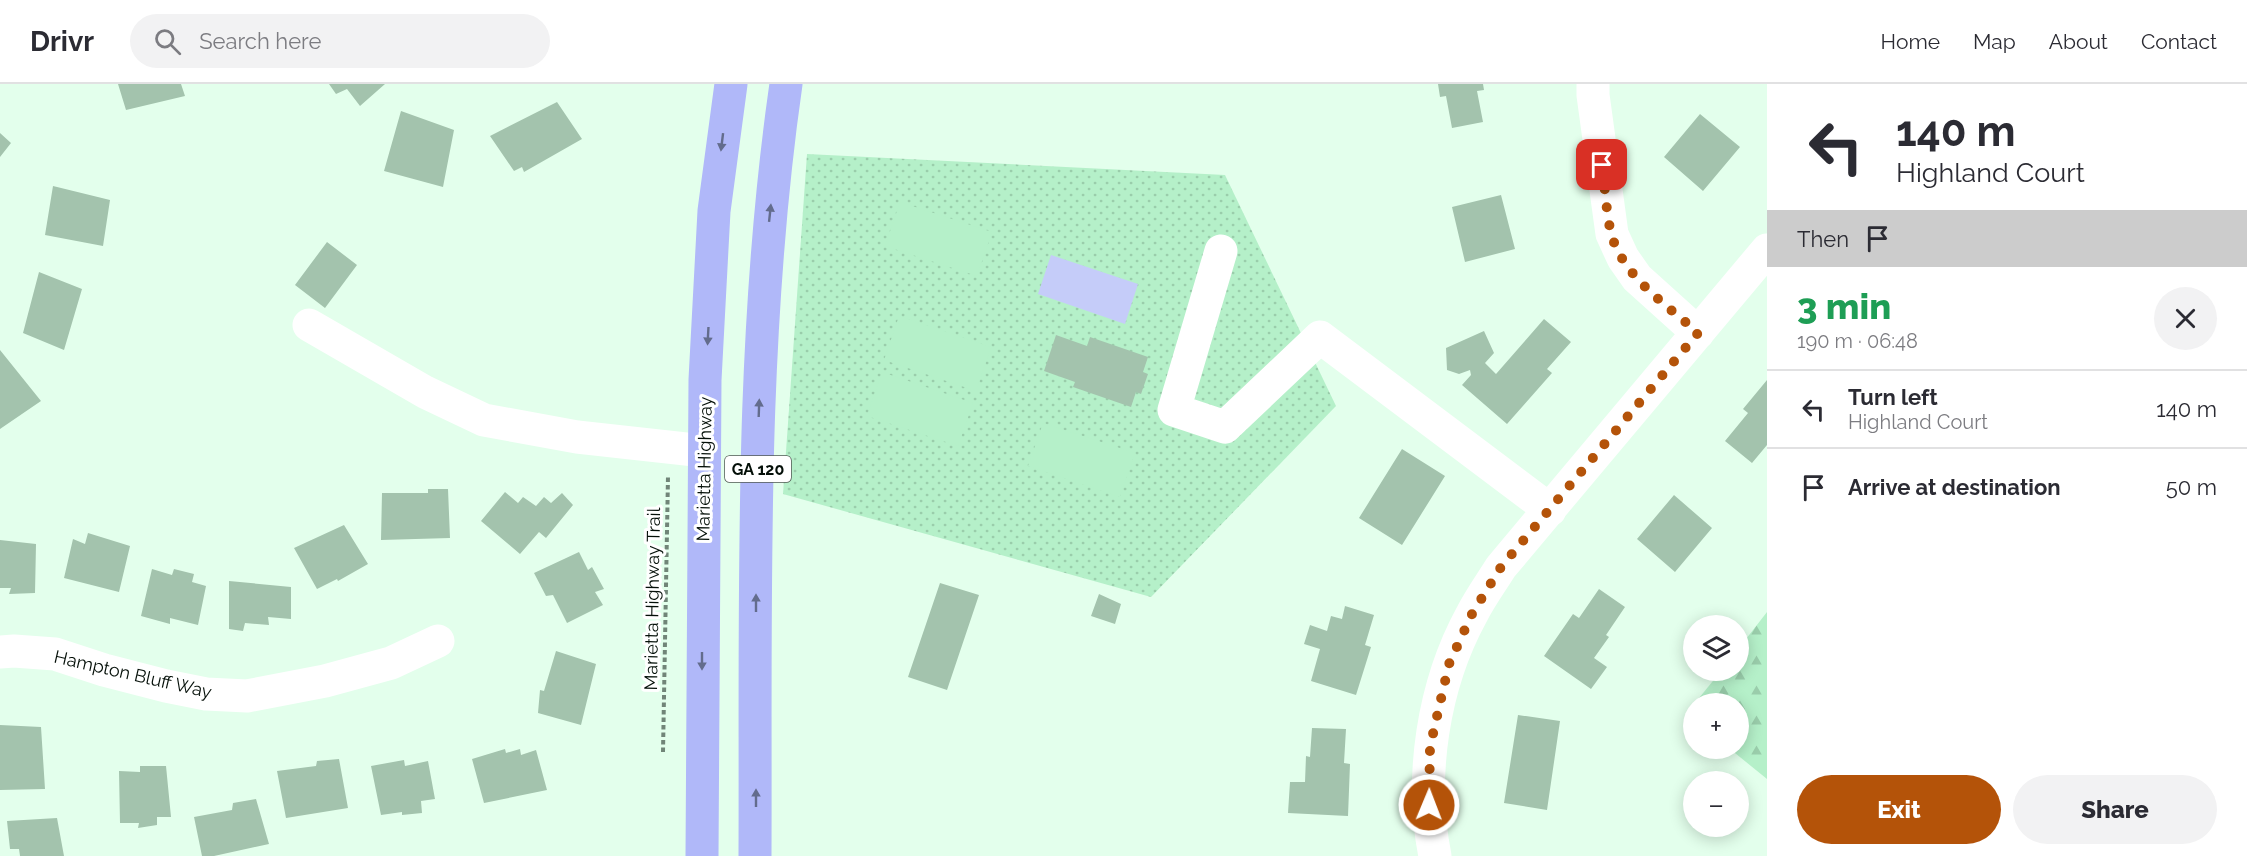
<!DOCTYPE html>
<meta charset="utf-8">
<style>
:root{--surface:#fff;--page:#f2f2f3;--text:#2b2b33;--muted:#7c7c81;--line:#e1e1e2;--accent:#b45309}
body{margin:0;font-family:Raleway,sans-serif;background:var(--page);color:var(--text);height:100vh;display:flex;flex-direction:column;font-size:22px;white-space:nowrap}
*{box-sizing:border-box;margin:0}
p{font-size:20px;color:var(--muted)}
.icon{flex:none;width:33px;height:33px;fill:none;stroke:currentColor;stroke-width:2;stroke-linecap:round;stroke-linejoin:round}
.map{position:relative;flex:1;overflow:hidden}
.details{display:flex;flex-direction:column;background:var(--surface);width:480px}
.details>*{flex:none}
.hud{background:#fff;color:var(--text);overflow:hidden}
.controls{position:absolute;left:1683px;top:531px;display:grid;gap:12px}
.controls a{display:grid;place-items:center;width:66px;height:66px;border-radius:50%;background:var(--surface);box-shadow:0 3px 15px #0003;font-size:30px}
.pin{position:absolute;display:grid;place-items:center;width:51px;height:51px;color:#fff;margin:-26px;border-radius:12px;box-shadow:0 3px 9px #0006}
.me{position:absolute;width:66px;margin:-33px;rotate:1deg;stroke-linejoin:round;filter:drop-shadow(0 0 4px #0008)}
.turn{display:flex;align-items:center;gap:21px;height:126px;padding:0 30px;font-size:27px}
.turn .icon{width:78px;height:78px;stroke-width:2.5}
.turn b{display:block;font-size:42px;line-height:51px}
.then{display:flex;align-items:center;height:57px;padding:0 30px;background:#0003;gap:12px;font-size:22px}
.round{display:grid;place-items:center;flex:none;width:63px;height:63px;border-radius:32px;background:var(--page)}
.overview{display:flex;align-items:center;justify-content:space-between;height:102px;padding:0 30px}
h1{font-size:36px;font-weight:800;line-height:45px;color:#1e9e55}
.primary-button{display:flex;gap:12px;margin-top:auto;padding:12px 30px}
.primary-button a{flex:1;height:69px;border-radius:36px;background:var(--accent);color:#fff;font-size:24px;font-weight:800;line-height:69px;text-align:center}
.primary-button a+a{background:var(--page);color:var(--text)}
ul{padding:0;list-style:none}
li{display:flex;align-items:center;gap:18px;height:78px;padding:0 30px;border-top:2px solid var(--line)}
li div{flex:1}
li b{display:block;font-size:22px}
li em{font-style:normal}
header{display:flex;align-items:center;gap:36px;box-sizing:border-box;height:84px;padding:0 30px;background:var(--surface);border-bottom:2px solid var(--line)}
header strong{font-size:28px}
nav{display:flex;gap:33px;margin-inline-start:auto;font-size:21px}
.search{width:420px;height:54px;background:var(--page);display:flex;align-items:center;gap:15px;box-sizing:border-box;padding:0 21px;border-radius:33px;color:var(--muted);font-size:22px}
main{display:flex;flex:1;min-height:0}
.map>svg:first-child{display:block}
.grass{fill:url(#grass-dots)}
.forest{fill:url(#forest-firs)}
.pitch{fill:#b5f0c9}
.water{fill:#c5ccf9}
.building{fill:#a3c3ad}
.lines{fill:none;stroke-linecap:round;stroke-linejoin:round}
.path{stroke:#718578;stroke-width:4;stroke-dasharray:4.5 3;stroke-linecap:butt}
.minor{stroke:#fff;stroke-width:33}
.highway{stroke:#b0b8f9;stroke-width:33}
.oneway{fill:#636c8d}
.route{stroke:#b45309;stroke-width:10;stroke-dasharray:0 18}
.labels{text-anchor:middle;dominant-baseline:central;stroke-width:6;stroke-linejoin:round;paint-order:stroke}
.shield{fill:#fff;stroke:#4f5752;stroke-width:1.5}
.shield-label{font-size:16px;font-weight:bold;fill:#040f08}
.street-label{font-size:18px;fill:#040f08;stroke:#fff}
</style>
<header>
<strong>Drivr</strong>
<div class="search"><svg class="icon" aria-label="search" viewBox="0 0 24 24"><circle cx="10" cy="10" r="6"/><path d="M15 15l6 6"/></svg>Search here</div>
<nav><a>Home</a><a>Map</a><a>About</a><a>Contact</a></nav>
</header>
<main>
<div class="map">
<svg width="1767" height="772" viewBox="0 0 1767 772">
<defs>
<pattern id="grass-dots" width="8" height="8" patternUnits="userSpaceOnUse" patternTransform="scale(1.5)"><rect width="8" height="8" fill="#b5f0c9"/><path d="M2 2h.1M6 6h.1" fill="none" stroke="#9acdab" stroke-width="1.8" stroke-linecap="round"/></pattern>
<pattern id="forest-firs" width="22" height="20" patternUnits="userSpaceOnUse" patternTransform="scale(1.5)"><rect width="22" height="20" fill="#b5f0c9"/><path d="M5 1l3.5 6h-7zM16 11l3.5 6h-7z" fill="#9acdab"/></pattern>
</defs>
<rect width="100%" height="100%" fill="#e3ffec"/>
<!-- grass -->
<path class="grass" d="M807,70L1225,91L1336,322L1151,513L783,410Z"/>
<!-- forest -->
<path class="forest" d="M1767,528V695L1730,665L1738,664V620L1695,619L1721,587L1738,586L1739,564Z"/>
<!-- pitch -->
<path class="pitch" d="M900,118L992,148L977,192L885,162Z
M899,232L991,263L976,307L884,276Z
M882,288L973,319L958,362L867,332Z
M1043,339L1135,369L1120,413L1028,382Z"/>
<!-- water -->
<path class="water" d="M1051,171L1138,200L1125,240L1038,210Z"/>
<!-- building -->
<path class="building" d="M118,0H181L185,12L126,26Z
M329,0H385L360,22L347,5L336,10Z
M1438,0H1483L1484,6L1477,7L1483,38L1452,44L1446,12L1440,13Z
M557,18L582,55L524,88L522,83L514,87L490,52Z
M401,27L454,46L443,103L384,87Z
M1700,30L1740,63L1703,107L1664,73Z
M0,49L11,59L0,73Z
M53,102L110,116L103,162L45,151Z
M1501,111L1515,165L1465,178L1452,123Z
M327,158L357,181L325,224L295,201Z
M39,188L82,205L64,266L23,249Z
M1544,235L1571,258L1547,285L1552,289L1507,340L1462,301L1471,291L1470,286L1459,290L1447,286L1446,264L1484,247L1494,269L1485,279L1496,290Z
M1056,251L1087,262L1090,253L1148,273L1143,288L1148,290L1141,310L1136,308L1131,323L1073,303L1075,298L1044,287Z
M0,266L41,317L0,345Z
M1767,296V361L1752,379L1725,357L1748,329L1743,325Z
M1402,365L1445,392L1402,461L1359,434Z
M428,405H448L450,454L381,456L382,409H428Z
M505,408L518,419L523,413L536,422L544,413L551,419L562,409L573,421L546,454L539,448L520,470L481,437Z
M1674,411L1712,444L1675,488L1637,455Z
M344,441L368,480L338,497L337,495L317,505L294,464Z
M88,449L130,462L119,508L64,494L73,455L85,460Z
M0,456L36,460L35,509L9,510L11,504H0Z
M579,468L588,486L592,483L604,505L595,508L603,521L567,539L553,511L546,512L534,489Z
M152,485L172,491L174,485L194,490L192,498L206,502L198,541L170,534V540L141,532Z
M229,497L291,503V535L268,533L269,541L245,539L243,547L229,545Z
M940,499L979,511L947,606L908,593Z
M1599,505L1625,523L1606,551L1609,553L1594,574L1607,583L1591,605L1544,572L1573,530L1579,534Z
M1099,510L1121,520L1115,540L1091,532Z
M1345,522L1374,531L1365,561L1371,563L1356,611L1311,597L1320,565L1304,560L1310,541L1327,547L1331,532L1342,535Z
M556,567L596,580L581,641L538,629L540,606L544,607Z
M1518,631L1560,637L1547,726L1504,719Z
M0,641L41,643L45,705L0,706Z
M1312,644L1346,645L1344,679L1350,680L1348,732L1288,729L1290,698H1305L1306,672L1310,673Z
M505,665L506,669L520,665L521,671L536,666L547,706L484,719L472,675Z
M339,675L348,724L286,734L277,687L316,682L317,677Z
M404,676L405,682L428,677L435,715L421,717L422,729L402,731V728L381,731L371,682Z
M140,682H166L171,733H157V741L138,744L139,739H120L119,687L140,688Z
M256,715L269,760L214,772H202L194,733L232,726L233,719Z
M57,734L64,772H20L19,765H10L7,737Z"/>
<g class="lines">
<!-- path -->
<path class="path" d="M663,668L668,392"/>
<!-- minor -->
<path class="minor" d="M1593,0V11L1612,150L1623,174L1637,194L1698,249
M1221,167L1174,326L1225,343L1320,253L1550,426
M309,241L425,308L484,336L577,353L704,367
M0,568L14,567L55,570L104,586L166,602L206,610L247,612L325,597L391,579L438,557
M1435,772C1419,693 1433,601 1472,530C1480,514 1491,499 1501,483L1767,166"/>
<!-- highway -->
<path class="highway" d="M702,772L705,296L714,127L731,0
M755,772C756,515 749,256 786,0"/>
</g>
<!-- one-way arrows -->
<defs><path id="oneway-solid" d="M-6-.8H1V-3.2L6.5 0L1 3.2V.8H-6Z" transform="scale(1.5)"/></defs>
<g class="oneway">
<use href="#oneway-solid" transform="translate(722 58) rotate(97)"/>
<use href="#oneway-solid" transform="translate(770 129) rotate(-84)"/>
<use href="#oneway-solid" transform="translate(708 252) rotate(93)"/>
<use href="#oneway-solid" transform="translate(759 324) rotate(-88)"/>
<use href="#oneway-solid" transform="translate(756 519) rotate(-90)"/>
<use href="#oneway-solid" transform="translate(702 577) rotate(90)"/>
<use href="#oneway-solid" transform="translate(756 714) rotate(-90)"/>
</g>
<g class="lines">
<!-- route -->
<path class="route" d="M1429,721L1430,663L1449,580L1472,530L1501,483L1698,249C1667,221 1622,192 1611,149C1606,127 1605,103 1602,81"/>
</g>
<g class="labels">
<!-- shield labels -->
<rect class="shield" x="725" y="372" width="66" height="26" rx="4.5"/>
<g class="shield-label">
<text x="758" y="385">GA 120</text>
</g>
<!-- street labels -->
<g class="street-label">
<text transform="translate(704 385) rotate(-89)">Marietta Highway</text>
<text transform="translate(652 515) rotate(-89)">Marietta Highway Trail</text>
<text transform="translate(133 590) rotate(13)">Hampton Bluff Way</text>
</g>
</g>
</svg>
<div class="controls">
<a><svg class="icon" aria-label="layers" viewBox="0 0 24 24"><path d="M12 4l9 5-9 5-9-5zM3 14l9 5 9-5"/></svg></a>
<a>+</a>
<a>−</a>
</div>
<div class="pin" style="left:1602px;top:81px;background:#d93025"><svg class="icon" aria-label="arrive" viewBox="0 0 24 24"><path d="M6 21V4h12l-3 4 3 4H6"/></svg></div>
<svg class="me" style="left:1429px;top:721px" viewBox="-20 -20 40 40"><circle r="17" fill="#b45309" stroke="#fff" stroke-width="3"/><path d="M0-11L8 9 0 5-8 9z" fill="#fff"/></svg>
</div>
<section class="details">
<div class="hud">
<div class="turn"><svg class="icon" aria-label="left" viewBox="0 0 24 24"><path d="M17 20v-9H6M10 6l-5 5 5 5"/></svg><div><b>140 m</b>Highland Court</div></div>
<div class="then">Then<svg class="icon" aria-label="arrive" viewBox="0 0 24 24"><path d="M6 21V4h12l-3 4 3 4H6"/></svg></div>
</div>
<div class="overview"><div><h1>3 min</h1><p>190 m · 06:48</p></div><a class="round"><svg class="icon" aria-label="close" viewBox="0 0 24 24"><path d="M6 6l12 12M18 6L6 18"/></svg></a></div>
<ul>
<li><svg class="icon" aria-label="left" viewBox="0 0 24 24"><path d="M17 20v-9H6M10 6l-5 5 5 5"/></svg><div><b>Turn left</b><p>Highland Court</p></div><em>140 m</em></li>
<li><svg class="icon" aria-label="arrive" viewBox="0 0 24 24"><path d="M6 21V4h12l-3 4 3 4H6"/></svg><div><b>Arrive at destination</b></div><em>50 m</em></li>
</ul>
<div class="primary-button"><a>Exit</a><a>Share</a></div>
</section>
</main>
